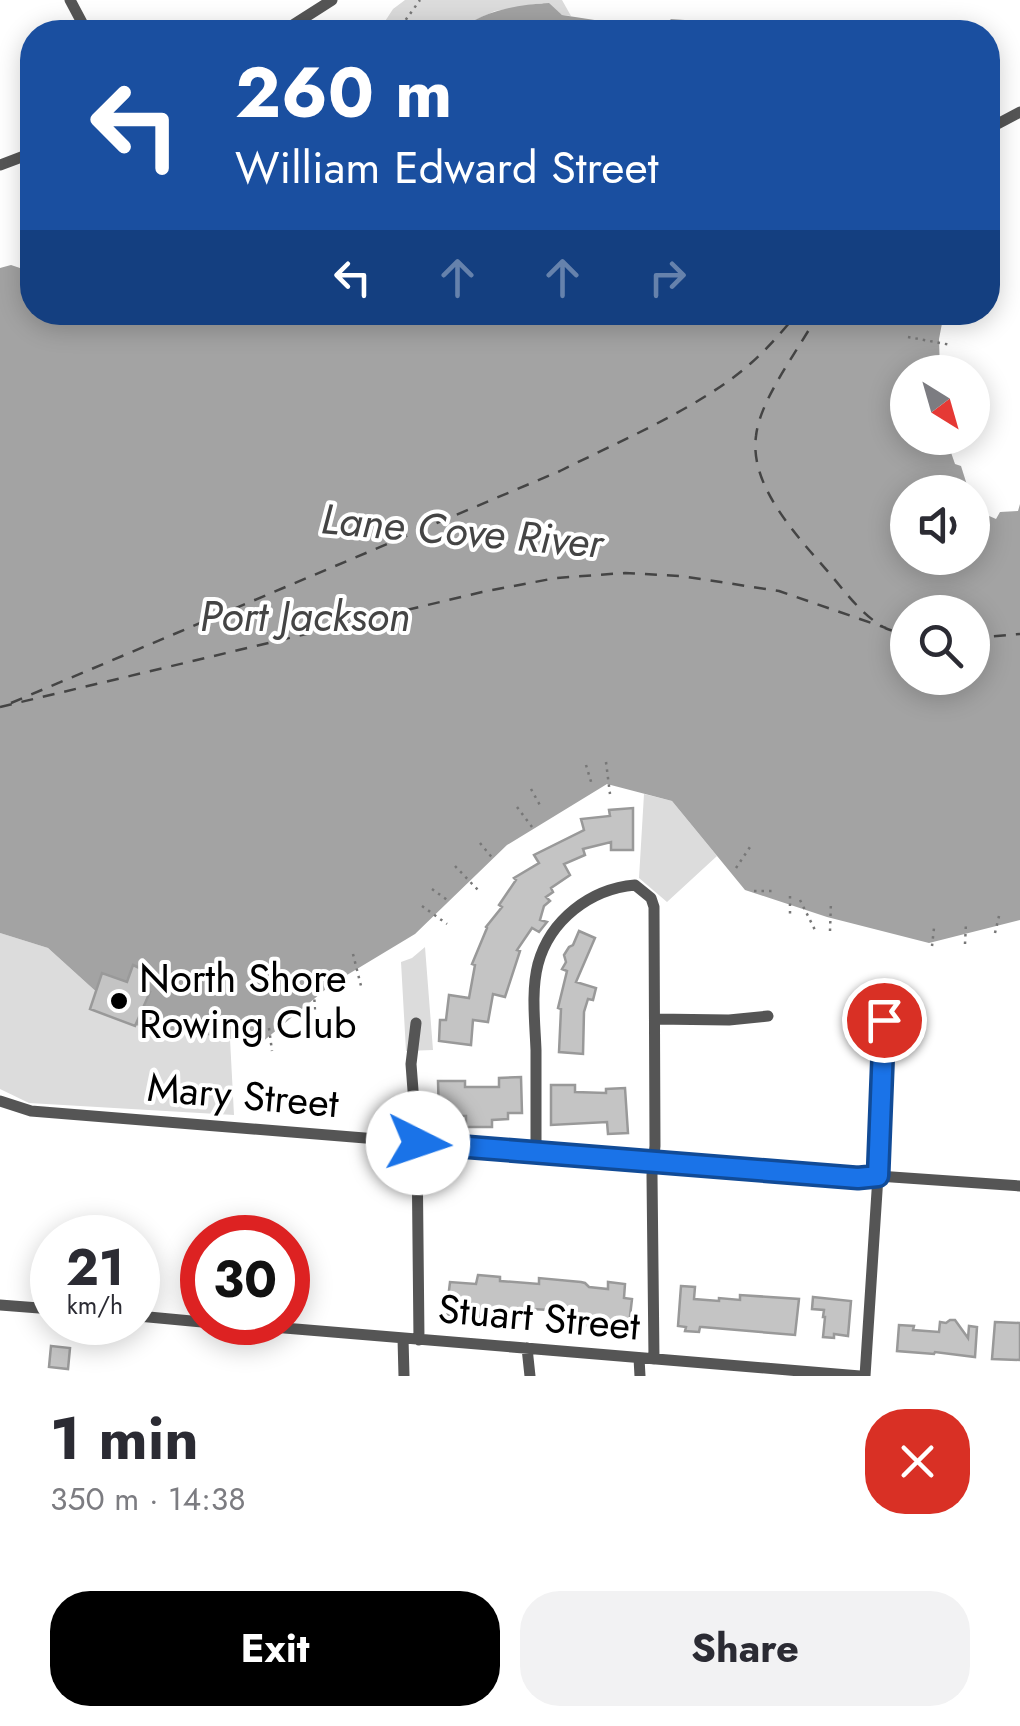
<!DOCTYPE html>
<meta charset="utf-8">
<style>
:root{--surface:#fff;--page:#f2f2f3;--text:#2b2b33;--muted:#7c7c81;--accent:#000}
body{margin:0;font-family:Jost,sans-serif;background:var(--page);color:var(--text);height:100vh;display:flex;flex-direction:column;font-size:38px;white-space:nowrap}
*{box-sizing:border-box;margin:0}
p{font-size:32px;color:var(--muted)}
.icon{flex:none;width:55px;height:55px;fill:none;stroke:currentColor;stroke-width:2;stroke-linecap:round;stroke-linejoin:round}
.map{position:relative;height:1376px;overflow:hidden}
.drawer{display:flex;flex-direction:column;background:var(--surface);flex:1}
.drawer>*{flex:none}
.hud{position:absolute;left:20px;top:20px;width:980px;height:305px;border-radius:40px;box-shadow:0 5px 25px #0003;background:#1a4fa0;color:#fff;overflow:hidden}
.needle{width:65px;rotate:143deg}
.controls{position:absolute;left:890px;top:355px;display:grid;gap:20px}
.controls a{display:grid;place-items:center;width:100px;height:100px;border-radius:50%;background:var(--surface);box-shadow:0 5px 25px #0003;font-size:50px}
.speed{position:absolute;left:30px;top:1215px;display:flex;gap:20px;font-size:50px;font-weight:700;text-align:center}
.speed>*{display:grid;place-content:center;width:130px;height:130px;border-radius:50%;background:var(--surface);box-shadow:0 5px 25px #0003;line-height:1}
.speed small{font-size:25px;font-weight:400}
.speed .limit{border:15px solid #d22;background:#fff;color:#111}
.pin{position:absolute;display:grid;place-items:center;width:85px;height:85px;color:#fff;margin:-42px;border:5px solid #fff;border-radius:50%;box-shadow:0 2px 10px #0007}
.me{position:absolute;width:110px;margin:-55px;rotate:94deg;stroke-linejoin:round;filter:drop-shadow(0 0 8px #0008)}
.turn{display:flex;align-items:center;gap:35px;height:210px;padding:0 50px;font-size:45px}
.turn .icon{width:130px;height:130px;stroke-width:2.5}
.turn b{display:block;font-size:70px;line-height:85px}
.lanes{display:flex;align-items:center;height:95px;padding:0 50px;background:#0003;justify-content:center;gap:50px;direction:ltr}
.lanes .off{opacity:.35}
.round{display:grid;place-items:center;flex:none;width:105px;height:105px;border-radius:40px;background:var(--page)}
.overview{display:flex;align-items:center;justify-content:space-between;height:170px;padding:0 50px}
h1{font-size:60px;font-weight:700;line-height:75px}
.cta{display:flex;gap:20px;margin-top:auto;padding:20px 50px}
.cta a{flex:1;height:115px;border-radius:40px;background:var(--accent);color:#fff;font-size:40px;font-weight:700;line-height:115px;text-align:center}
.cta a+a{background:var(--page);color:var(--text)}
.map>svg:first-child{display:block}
.green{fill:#dcdcdc}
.water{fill:#a3a3a3;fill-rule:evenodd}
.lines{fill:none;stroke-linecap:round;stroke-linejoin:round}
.ferry{stroke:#444;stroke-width:2.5;stroke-dasharray:12 10;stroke-linecap:butt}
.building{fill:#c4c4c4;stroke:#999;stroke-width:2.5}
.path{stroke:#777;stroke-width:2.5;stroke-dasharray:2.5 5;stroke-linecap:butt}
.minor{stroke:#555;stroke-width:11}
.route-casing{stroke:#114b97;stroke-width:25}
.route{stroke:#1a73e8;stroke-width:18}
.poi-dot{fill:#000;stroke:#fff;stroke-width:4}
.labels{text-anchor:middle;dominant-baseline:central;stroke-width:8;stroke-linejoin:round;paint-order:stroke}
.poi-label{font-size:40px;fill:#000;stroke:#fff;text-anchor:start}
.street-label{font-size:40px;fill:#000;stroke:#fff}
.water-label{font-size:42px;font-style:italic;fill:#444;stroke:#fff}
</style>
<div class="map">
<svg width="1020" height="1376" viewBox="0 0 1020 1376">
<rect width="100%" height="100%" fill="#fff"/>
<!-- green -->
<path class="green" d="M405,0H562L571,16L562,15L542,3L495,11L473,21L456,32H378L393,9Z
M644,794L672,801L717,856L667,902L639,878Z
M0,933L48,948L133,1025L230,1039L234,1115L29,1103L0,1089Z
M425,947L433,1050L406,1051L401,962L412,958Z"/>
<!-- water -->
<path class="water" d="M549,3L562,15L660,30L671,19L713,22L731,28L757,32H456C484,11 514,5 549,3Z
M11,265L32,272V312L944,313L939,339L940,372H908V438H946L955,464L961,466L967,485L964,488L966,492H908V558H972L973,501L987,515L996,519L1000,512L1018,511L1020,504V920L929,943L827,917L745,890L672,801L607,784L507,845L415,934L332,984L261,1043L133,1025L48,948L0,933V268ZM908,612H972V678H908Z"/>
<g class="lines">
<!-- ferry -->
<path class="ferry" d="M819,312C801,347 760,398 756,436C749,487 799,538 830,574C846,593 863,616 885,628C892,631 901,633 908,635
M972,638L1020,634
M11,703L560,471C620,441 701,407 750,364C768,348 783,331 798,312
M0,707L482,592L556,578L625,573L681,576L779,591L886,628"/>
</g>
<!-- building -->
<path class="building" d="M633,808V850H611V842L583,849L585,855L564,864L570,875L551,888L553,892L546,897L550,901L544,906L540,920L547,922L539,932L532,928L517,950L520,951L505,997L493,994L488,1022L473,1020L471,1045L439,1041L440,1020H446L449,995L469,998L475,965L472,964L487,928L486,927L502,907L499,905L516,880L514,878L539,863L534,855L584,830L581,819L610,816L609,810Z
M579,931L595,938L576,982L596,988L593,1000L588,999L584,1012L583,1054L559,1052L561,1009L558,1008L567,971L562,969L566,962L564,955L569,947L573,945Z
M133,965L148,972L143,989L150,992L135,1026L90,1009L102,973L127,982Z
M521,1077L522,1113H508V1119L492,1120V1127H466V1116H439L438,1081H465V1087H499V1078Z
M551,1085H575V1092L606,1093V1089L625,1088L628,1133L608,1134L607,1122L551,1125Z
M478,1275L500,1277V1281L539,1284V1278L581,1282L585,1283L589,1287L608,1289V1282L625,1284L624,1298L632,1299L629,1325L625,1324L624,1328L581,1325V1321L550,1318V1310L532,1309L531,1318L518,1317V1320L443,1314L445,1299H448L450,1282L476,1284Z
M681,1286L695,1287L694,1299L719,1301V1298L740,1300V1295L799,1299L795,1335L702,1327H700L699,1332L685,1331L686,1327L678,1326Z
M813,1297L851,1301L848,1336L834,1334V1338L823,1337L825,1317H823L824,1310L812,1309Z
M950,1320H955L968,1338L969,1326L977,1327L975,1357L935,1352L934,1354L897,1351L899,1325L914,1326L913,1330L939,1332L940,1322L946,1323Z
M995,1322L1020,1323V1360L992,1359Z
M51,1346L70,1348L68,1369L49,1367Z"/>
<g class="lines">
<!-- path -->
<path class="path" d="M773,28L775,32
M397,32L420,0
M621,32L623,23
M652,32L653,28
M718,32L724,21
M908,337L951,345
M606,762L610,794
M586,765L592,785
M531,789L541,807
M517,807L535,831
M480,843L494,860
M455,866L478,890
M736,868L750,847
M432,889L450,902
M754,891H772
M790,896V917
M800,900L815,930
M422,906L447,924
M830,931L831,901
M995,933L999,916
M965,944L966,923
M932,946L934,928
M353,954L361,986
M314,992L315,1011
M269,1028L272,1051"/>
<!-- minor -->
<path class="minor" d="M70,0L87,32
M282,32L332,0
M988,129L1020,112
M0,165L32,153
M655,1019L729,1020L768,1016
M416,1023L411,1064L417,1143L419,1340
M0,1101L31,1111L857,1178L878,1176L1020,1186
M536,1151C536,1118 536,1084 536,1050C535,1023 531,991 538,964C550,920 590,889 635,885L651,898L654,907L655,1146L652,1175L654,1359
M0,1305L52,1309
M138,1316L202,1322
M213,1322L860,1376
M403,1338L404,1376
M527,1348L530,1376
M639,1358L640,1376
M865,1376L878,1176L884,1019"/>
</g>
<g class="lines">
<defs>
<path id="route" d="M418,1143L858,1178L878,1176L884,1020"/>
</defs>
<!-- route casing -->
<use href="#route" class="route-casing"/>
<!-- route -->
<use href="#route" class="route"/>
</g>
<!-- markers -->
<circle class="poi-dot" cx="119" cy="1001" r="10"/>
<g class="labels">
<!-- poi labels -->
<g class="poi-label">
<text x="139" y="978">North Shore<tspan x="139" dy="46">Rowing Club</tspan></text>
</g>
<!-- street labels -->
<g class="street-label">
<text transform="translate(243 1095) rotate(5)">Mary Street</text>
<text transform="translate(539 1317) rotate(5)">Stuart Street</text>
</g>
<!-- water labels -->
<g class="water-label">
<text transform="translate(462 531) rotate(5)">Lane Cove River</text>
<text x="305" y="616">Port Jackson</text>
</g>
</g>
</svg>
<div class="controls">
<a><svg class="needle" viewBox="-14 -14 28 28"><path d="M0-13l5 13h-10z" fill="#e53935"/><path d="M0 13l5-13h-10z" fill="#7c7c81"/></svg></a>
<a><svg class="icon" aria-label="sound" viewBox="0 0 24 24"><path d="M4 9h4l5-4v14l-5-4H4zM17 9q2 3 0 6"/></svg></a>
<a><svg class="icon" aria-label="search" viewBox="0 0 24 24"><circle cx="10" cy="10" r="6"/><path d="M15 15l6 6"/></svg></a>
</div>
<div class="speed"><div>21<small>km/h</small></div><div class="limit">30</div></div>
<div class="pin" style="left:884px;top:1020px;background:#d93025"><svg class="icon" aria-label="arrive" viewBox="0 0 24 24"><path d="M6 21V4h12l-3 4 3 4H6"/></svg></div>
<svg class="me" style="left:418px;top:1143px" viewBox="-20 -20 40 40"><circle r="19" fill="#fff"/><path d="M0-13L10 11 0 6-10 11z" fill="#1a73e8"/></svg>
<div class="hud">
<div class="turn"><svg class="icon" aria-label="left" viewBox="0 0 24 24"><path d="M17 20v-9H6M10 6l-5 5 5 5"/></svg><div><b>260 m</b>William Edward Street</div></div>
<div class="lanes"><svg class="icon" aria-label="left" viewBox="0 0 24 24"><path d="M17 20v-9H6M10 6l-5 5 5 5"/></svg><svg class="icon off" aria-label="ahead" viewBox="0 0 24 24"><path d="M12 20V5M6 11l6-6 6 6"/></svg><svg class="icon off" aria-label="ahead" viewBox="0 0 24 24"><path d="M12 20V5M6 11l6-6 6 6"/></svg><svg class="icon off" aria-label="right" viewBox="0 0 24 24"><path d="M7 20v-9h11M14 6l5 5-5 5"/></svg></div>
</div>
</div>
<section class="drawer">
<div class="overview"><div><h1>1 min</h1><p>350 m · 14:38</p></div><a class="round" style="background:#d93025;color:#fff"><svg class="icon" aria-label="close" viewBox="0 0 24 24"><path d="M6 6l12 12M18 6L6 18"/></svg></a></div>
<div class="cta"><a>Exit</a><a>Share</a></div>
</section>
